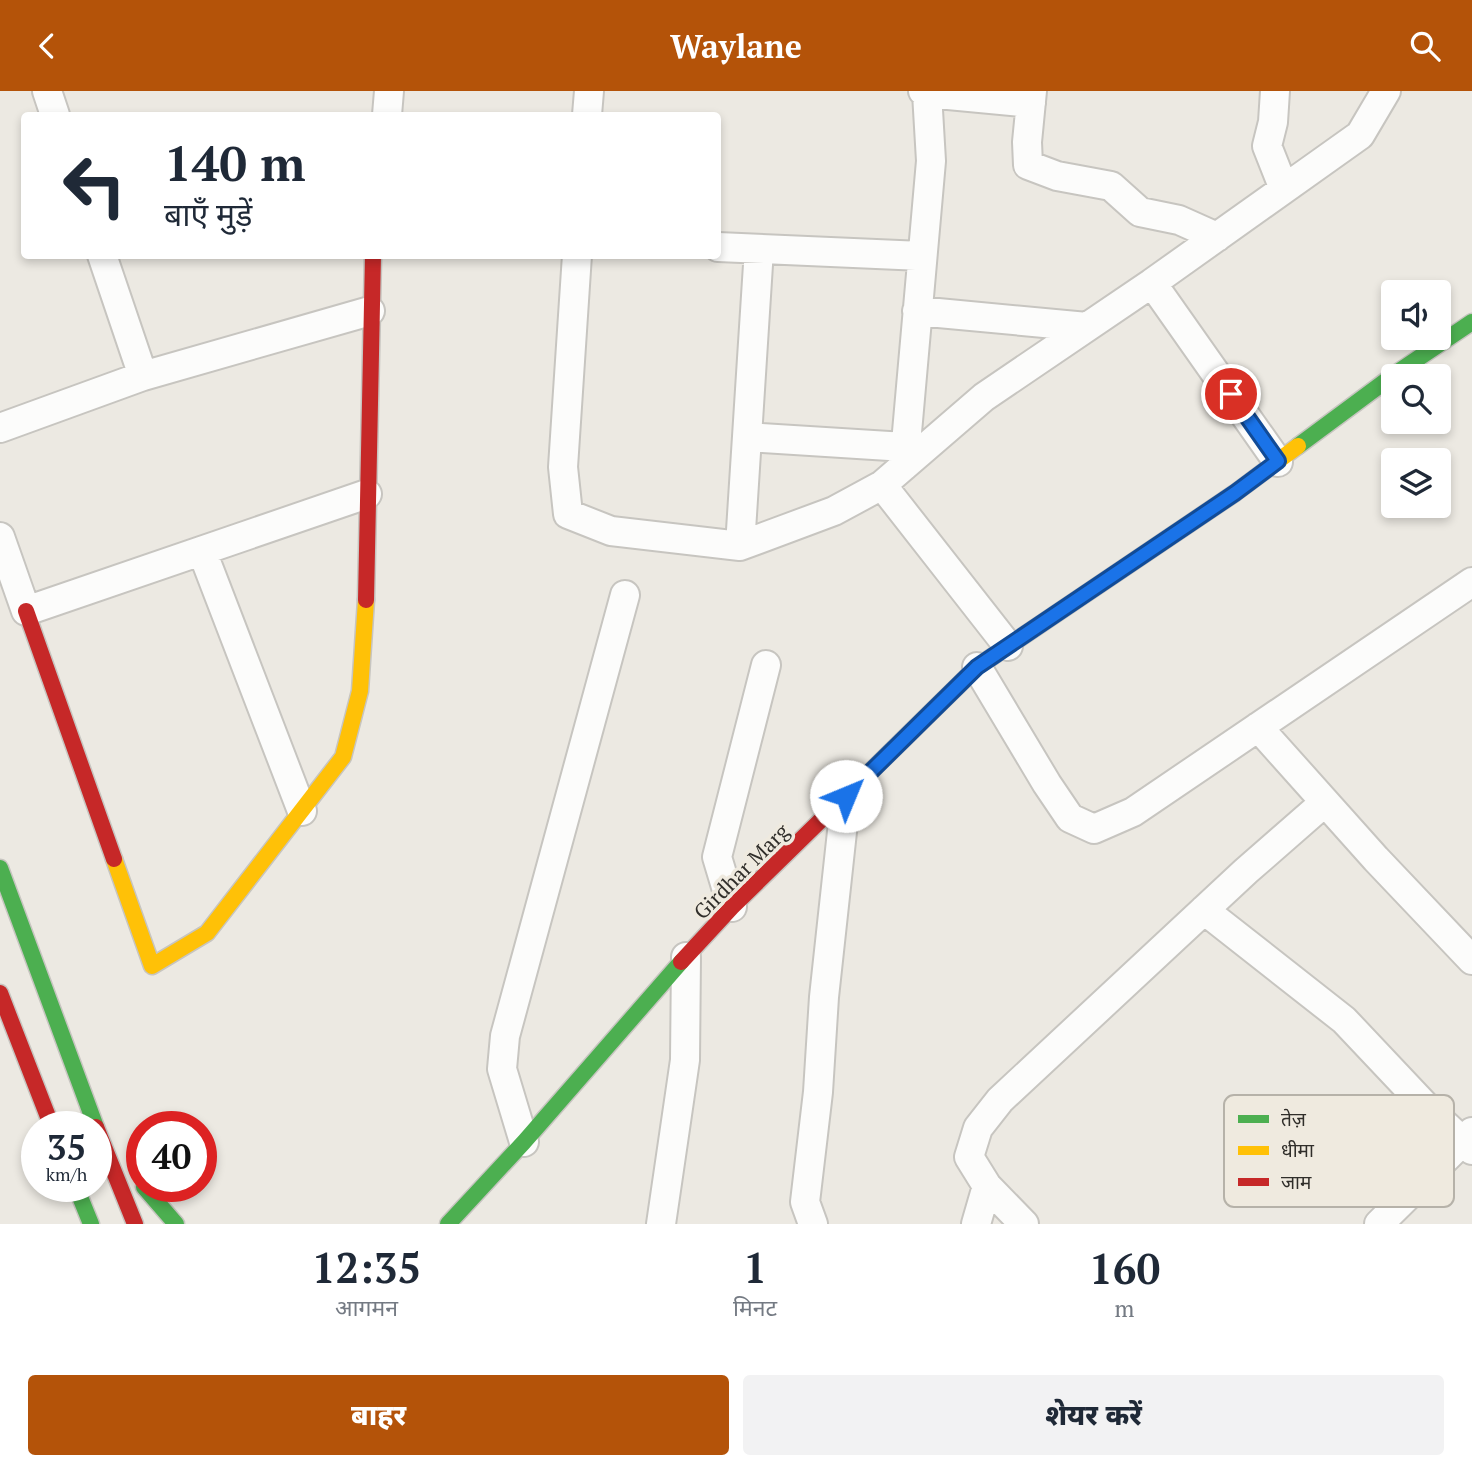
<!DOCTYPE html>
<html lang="hi">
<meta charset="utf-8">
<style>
:root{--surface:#fff;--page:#f2f2f3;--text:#1f2937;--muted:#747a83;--accent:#b45309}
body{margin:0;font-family:"PT Serif","Noto Sans Devanagari",serif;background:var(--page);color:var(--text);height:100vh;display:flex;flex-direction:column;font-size:26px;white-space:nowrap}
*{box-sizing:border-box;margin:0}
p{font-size:23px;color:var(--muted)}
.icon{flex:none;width:38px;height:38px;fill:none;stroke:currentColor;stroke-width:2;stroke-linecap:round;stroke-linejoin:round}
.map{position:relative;height:1133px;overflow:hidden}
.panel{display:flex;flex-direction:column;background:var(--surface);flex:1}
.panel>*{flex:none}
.banner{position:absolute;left:21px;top:21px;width:700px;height:147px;border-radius:7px;box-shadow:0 4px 10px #0003;background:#fff;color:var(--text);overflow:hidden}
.controls{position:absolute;left:1381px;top:189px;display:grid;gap:14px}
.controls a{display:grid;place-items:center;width:70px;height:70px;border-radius:7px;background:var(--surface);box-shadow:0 4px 10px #0003;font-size:35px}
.speed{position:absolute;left:21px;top:1020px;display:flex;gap:14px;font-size:35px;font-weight:700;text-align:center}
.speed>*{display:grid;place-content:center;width:91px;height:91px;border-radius:50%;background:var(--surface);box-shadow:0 4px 10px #0003;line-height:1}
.speed small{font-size:18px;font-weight:400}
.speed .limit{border:10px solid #d22;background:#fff;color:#111}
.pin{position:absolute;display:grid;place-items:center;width:60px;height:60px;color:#fff;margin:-30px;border:4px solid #fff;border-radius:50%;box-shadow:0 2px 7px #0007}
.me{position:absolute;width:77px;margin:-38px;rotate:45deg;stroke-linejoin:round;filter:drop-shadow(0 0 5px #0008)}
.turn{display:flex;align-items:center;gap:24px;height:147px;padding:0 28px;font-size:32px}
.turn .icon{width:91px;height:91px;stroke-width:2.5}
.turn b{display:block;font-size:49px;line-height:60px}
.eta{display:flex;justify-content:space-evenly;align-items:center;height:119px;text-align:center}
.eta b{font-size:42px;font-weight:800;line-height:49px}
.cta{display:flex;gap:14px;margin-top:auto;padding:14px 28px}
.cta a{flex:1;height:80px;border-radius:7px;background:var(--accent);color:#fff;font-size:28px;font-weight:800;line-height:80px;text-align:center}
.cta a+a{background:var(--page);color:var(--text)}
header{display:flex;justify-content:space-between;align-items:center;height:91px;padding:0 28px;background:var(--accent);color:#fff;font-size:32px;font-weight:800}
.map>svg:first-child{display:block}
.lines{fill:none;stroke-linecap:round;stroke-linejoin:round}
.street-casing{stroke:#c7c5c0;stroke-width:32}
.fast-casing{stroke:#c7c5c0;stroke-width:19}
.slow-casing{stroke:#c7c5c0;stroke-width:19}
.jam-casing{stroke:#c7c5c0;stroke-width:19}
.street{stroke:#fcfcfb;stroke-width:28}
.fast{stroke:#4caf50;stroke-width:16}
.slow{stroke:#ffc107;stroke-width:16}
.jam{stroke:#c62828;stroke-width:16}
.route-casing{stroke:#114b97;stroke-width:18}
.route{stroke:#1a73e8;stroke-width:12}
.labels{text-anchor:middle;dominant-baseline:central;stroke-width:7;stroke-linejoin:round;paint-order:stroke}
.street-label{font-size:21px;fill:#302e2a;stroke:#efeadf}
.key{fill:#efeadf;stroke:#b6b2a9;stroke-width:2}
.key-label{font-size:19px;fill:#302e2a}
</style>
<header><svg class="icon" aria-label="back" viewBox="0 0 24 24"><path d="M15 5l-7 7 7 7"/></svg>Waylane<svg class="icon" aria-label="search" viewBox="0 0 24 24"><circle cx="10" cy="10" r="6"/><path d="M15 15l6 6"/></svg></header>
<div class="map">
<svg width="1472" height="1133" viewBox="0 0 1472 1133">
<rect width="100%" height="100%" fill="#ece9e2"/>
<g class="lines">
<defs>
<path id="street" d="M47,0L55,24
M1032,0L1027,51L1028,74L1057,85L1111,95L1140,121L1179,129L1217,146
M1275,0L1273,31L1267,55L1284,98
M927,2L1031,12
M387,24L389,0
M587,24L589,0
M718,156L922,165
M102,164L143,285
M577,164L563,376L568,423L611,440L740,455L834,420L882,394L1008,555
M1152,192L1278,371
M917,220L1087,236
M0,337L143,285L370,220
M747,346L905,356
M904,375L931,70L927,2L923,0
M882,394L984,306L1152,192L1360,44L1386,0
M0,446L26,520L367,403
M740,455L759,158
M202,460L302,720
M977,576L1047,693L1070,727L1094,738L1133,721L1472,491
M1258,636L1376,768L1472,869
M732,816L717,766L766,574
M1204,819L1344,929L1429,1019L1472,1059
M524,1051L502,978L505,945L625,504
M661,1133L685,969L686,866
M813,1133L805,1111L818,1001L824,906L846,704
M976,1133L987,1095
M1024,1133L987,1095L969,1066L978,1037L1000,1009L1246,780L1325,711
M1379,1133L1472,1041"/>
<path id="fast" d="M1298,355L1395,283L1472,231
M0,777L96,1036
M76,1096L91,1133
M144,1096L176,1133
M448,1133L524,1051L681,871"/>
<path id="slow" d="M867,684L977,576L1235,402L1298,355
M114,768L152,875L207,842L343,666L360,600L366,509"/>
<path id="jam" d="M366,509L373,164
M26,520L114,768
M681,871L732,816L867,684
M0,902L52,1036
M96,1036L135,1133"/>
</defs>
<!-- street casing -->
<use href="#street" class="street-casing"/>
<!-- fast casing -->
<use href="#fast" class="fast-casing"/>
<!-- slow casing -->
<use href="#slow" class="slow-casing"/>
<!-- jam casing -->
<use href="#jam" class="jam-casing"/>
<!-- street -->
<use href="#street" class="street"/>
<!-- fast -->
<use href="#fast" class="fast"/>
<!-- slow -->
<use href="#slow" class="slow"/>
<!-- jam -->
<use href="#jam" class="jam"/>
</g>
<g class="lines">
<defs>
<path id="route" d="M846,705L977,576L1235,402L1278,370L1231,303"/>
</defs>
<!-- route casing -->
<use href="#route" class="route-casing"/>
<!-- route -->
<use href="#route" class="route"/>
</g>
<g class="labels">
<!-- street labels -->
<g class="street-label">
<text transform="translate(741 780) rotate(-45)">Girdhar Marg</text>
</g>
</g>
<!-- legend -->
<rect x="1224" y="1004" width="230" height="112" rx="10" class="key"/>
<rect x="1238" y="1024" width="31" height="8" fill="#4caf50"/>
<rect x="1238" y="1055" width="31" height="9" fill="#ffc107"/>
<rect x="1238" y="1087" width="31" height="8" fill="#c62828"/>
<g class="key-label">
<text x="1281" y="1035">तेज़</text>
<text x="1281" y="1066">धीमा</text>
<text x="1281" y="1098">जाम</text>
</g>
</svg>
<div class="controls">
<a><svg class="icon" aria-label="sound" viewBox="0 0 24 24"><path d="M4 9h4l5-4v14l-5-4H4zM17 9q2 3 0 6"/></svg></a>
<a><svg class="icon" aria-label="search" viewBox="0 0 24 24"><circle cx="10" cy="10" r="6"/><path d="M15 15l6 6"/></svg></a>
<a><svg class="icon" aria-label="layers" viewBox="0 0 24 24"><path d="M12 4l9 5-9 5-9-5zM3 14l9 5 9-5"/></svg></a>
</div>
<div class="speed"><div>35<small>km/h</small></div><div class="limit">40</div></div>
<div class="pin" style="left:1231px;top:303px;background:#d93025"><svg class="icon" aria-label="arrive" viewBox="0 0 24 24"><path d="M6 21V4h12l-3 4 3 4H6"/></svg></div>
<svg class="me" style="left:846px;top:705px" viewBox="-20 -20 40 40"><circle r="19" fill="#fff"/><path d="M0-13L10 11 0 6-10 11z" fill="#1a73e8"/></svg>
<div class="banner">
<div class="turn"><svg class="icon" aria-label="left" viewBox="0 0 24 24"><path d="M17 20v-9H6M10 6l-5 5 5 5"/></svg><div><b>140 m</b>बाएँ मुड़ें</div></div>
</div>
</div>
<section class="panel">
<div class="eta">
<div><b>12:35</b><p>आगमन</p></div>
<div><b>1</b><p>मिनट</p></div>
<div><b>160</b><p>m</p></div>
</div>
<div class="cta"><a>बाहर</a><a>शेयर करें</a></div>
</section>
